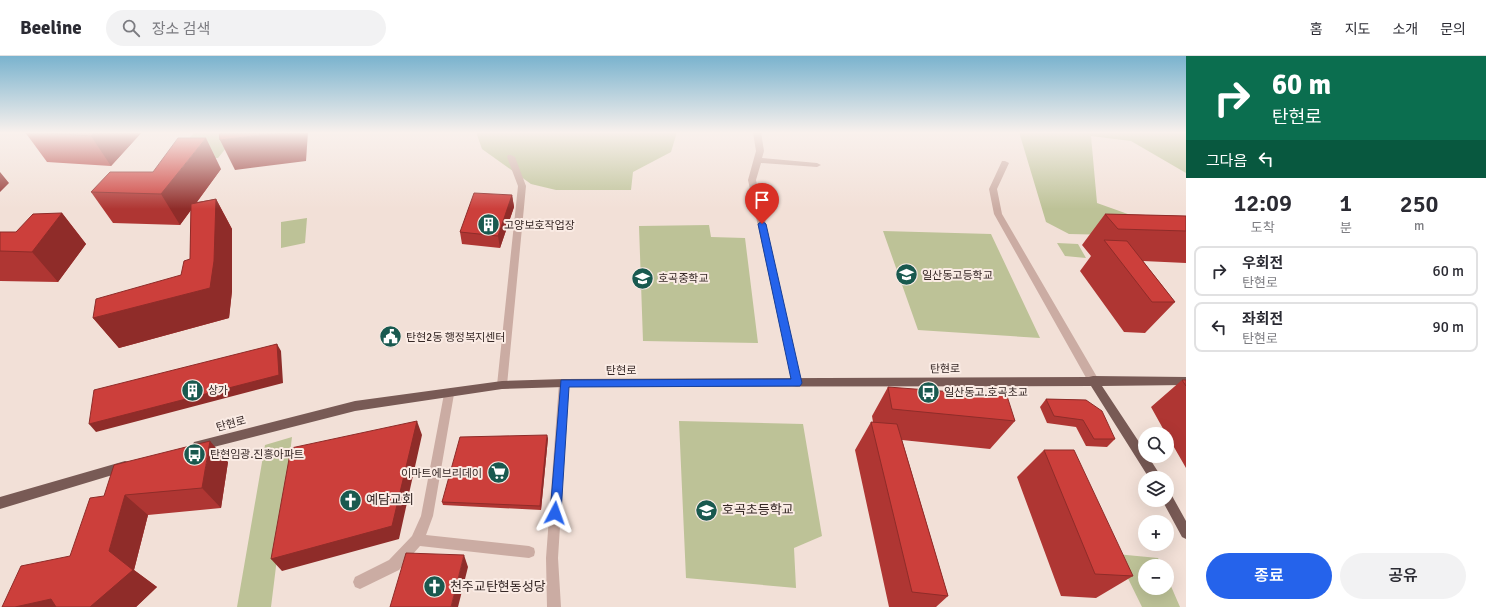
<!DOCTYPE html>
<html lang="ko">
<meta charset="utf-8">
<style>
:root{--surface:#fff;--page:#f2f2f3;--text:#2b2b33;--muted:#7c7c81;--line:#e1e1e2;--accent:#2563eb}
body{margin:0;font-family:Signika,"Noto Sans KR",sans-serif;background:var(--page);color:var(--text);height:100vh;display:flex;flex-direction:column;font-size:15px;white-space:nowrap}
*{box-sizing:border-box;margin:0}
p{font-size:13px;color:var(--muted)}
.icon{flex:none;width:22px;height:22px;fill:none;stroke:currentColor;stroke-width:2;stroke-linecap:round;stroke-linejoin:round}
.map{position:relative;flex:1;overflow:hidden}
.panel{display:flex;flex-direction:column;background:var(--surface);width:300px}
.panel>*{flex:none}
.guide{background:#0b6e4f;color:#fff;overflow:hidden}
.fabs{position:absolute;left:1138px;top:371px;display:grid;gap:8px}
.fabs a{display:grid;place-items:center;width:36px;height:36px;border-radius:50%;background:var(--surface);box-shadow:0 4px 16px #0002;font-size:20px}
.pin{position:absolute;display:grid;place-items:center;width:34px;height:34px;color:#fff;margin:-41px -17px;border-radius:50% 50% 50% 0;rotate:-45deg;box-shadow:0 0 4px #0007}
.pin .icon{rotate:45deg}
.me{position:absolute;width:44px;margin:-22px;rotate:4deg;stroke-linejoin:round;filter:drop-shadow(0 0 3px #0008)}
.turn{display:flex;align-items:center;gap:14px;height:84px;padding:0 20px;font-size:18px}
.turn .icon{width:52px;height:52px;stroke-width:2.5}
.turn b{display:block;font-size:28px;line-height:34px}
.then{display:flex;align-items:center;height:38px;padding:0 20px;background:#0003;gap:8px;font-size:15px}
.eta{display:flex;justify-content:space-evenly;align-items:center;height:68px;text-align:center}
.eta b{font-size:24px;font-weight:600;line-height:28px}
.primary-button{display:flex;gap:8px;margin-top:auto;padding:8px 20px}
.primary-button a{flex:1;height:46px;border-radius:24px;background:var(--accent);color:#fff;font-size:16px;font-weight:600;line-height:46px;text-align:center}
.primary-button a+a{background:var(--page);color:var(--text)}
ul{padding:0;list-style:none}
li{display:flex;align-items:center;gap:12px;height:50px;margin:0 8px 6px;padding:0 12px;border:2px solid var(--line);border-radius:8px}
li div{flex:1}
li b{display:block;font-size:15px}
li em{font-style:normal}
header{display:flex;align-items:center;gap:24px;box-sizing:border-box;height:56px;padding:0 20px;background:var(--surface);border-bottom:1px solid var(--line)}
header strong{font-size:19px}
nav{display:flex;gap:22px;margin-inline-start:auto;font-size:14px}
.search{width:280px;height:36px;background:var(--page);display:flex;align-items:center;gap:10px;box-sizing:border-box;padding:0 14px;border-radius:22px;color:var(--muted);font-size:15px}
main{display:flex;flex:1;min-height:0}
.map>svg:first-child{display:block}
.green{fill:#bdc297}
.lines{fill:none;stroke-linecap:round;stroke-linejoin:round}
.minor{fill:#cbaca3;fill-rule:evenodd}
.major{fill:#785a55;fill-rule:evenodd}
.wall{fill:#af3633}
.shaded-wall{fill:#8f2c29}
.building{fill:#cc3f3b;stroke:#8f2c29}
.route{fill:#2563eb;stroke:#184099}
.labels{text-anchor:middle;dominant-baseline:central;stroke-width:4;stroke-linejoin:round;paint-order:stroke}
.poi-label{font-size:11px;fill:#352725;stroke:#faebe4;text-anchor:start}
.street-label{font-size:11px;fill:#352725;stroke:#faebe4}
.near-poi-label{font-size:13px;fill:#352725;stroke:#faebe4;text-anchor:start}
</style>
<header>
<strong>Beeline</strong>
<div class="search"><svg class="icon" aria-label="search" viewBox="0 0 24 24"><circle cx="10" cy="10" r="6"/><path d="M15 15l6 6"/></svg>장소 검색</div>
<nav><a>홈</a><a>지도</a><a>소개</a><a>문의</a></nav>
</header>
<main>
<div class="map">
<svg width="1186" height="551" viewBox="0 0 1186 551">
<rect width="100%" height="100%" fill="#f2e0d7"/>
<!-- green -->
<path class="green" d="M195,76H239L218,102H204L192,92L190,81Z
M476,76H677L671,96L633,116L631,134H556L531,128L482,93Z
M1019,76H1186V117L1131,85L1091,80L1097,147L1139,162L1115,179L1069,178L1046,166Z
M307,162L305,187L281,192V166Z
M709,169L711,181L745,182L758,287L643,285L639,170Z
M883,175L991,178L1040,282L918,274Z
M1057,187L1078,188L1086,202L1065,200Z
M679,365L803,368L822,480L794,492L796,532L686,522Z
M292,381L271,551H237L265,389Z
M1116,498L1158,502L1162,510H1145V532H1167V521L1180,551H1142Z"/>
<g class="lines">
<!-- minor -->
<path class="minor" d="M753,76H761L764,95L762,102L817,107L821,109L817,111L761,107L756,124L802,327L801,330L797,331L793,330L792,327L748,124L756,95Z
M508,99H511L515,101L526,130L507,329L506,332L502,333L498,332L497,329L518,130L507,101Z
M1002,105H1005L1009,107L997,133L1002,158L1097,321L1098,324L1097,327L1093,328L1089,327L994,158L989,133Z
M564,323L568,324L569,327L558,502L561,551H547L546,502L559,327L560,324Z
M449,334L453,335L454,338L433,460L426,479L529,490L534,492L535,496L534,500L529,502L420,490L399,514L360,533L355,531L353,526L355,521L389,504L412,480L421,460L444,338L445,335Z"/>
<!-- major -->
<path class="major" d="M1093,320L1186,321V329L1102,330L1145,395V400H1148L1162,422H1149L1091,330L564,331L502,333L355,355L198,395L194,394L192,390L194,386L198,385L355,345L502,325L564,323L1089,321Z
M125,405L129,406L131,410L129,414L0,453V441Z
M1167,436L1171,438L1186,465V483L1182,481L1162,444H1167Z"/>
</g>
<!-- wall -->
<path class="wall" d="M25,76H142L111,110L47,106Z
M221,113L197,146L216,143L232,173V235L229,262L119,292L93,262L181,219L190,203L191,154L180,169L113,167L91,136L153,116Z
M512,139L514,151L500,192L462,188L460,176Z
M62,157L86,188L58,226L0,225V176H16Z
M1105,158L1186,160V207L1143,205L1175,246L1145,277L1124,276L1080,215L1091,200L1082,189Z
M1182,324H1186V412L1167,379V378H1166L1151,351Z
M888,331L1015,365L990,393L902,384L948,540L936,551H889L855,394L871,366H873L872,360Z
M1046,343L1086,344L1115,383L1107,391L1086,390L1076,371L1047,367L1040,351Z
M548,382L541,454L443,449L442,446Z
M1044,394L1133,520L1096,542L1061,540L1017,421Z
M228,406L221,452L148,459L134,514L157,531L136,551H2L70,500L104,440Z"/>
<!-- shaded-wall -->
<path class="shaded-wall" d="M95,76H142L111,110L91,80Z
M283,76H308L306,105L235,114L220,84Z
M206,82L221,113L180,169L161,138Z
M0,116L9,127L0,136Z
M512,139L514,151L500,192L498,180Z
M216,143L232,173V235L229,262L119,292L93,262L210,232Z
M62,157L86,188L58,226L32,196Z
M277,288L281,295L283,327L96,376L89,368Z
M417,365L422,379L399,483L282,515L271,503Z
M547,379L548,382L541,454L540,450Z
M210,385L228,406L221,452L202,432Z
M125,439L148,459L134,514L157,531L136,551H90L109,495Z
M464,499L468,511L458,551H451Z
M51,543L64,551H15Z"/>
<!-- building -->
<path class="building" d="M35,76H95L91,80Z
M219,76H283L220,84Z
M178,82H206L161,138L91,136L110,116H153Z
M474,137L512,139L498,180L460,176Z
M216,143L214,205L210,232L93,262L96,243L181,219L184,205L190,203L191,148Z
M62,157L32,196L0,195V176H16L33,158Z
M1105,158L1186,160V175L1118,173Z
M1104,184L1127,185L1175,246H1152Z
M277,288L279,319L89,368L94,334Z
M1182,324H1186V330Z
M888,331L1007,340L1015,365L892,353Z
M1046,343L1086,344L1102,355L1115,383H1094L1083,364L1054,360Z
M417,365L392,470L271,503L291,392Z
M871,366L897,368L948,540L912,536Z
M547,379L540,450L442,446L460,381Z
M210,385L202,432L125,439L109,495L133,514L90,551H56L51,543L15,551H2L21,510L70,500L90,442L104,440L114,409Z
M1044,394H1074L1133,520L1095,518Z
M406,497L464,499L451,551H390Z"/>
<!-- sky -->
<linearGradient id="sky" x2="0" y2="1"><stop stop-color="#7ab3ce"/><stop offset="0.5" stop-color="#f9f1ed"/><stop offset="1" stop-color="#f9f1ed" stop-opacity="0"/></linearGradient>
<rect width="1186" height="153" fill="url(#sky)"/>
<!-- route -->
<path class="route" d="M762,165L766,168L802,327L800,330L569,331L561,457L559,461L555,462L551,461L550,457L561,324L791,323L758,168Z"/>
<!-- icons -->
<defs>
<symbol id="building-disc" viewBox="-11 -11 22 22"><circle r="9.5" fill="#19594f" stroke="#faebe4"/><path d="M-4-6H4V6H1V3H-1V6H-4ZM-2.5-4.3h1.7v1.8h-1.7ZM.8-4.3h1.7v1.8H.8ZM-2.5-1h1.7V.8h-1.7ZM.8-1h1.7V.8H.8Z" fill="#fff"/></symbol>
<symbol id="school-disc" viewBox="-11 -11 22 22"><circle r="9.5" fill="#19594f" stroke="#faebe4"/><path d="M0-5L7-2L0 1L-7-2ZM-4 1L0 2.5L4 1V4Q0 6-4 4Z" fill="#fff"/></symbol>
<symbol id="civic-disc" viewBox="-11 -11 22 22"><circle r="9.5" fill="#19594f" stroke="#faebe4"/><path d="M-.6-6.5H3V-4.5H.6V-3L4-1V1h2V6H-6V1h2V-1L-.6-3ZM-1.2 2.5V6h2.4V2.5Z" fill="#fff"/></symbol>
<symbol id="bus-disc" viewBox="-11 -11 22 22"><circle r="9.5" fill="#19594f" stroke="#faebe4"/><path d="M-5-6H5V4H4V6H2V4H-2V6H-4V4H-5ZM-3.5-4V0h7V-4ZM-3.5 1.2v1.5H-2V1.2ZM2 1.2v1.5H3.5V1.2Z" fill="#fff"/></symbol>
<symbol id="supermarket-disc" viewBox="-11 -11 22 22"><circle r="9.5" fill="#19594f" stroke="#faebe4"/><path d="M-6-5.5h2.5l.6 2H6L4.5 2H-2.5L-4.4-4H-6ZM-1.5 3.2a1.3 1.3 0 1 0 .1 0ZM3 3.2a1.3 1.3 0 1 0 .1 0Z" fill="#fff"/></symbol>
<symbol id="church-disc" viewBox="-11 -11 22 22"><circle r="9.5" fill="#19594f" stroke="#faebe4"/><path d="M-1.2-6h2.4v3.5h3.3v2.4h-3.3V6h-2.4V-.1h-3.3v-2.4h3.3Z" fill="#fff"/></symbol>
</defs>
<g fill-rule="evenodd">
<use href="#building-disc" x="476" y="156" width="25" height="25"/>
<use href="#school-disc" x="894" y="206" width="25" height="25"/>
<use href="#school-disc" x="630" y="210" width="25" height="25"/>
<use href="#civic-disc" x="378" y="268" width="25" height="25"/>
<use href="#building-disc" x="180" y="322" width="25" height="25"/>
<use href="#bus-disc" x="916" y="324" width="25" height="25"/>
<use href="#bus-disc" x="182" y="386" width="25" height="25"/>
<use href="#supermarket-disc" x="486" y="404" width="25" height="25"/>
<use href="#church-disc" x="338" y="432" width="25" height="25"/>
<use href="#school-disc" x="694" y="442" width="25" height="25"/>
<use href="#church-disc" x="422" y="518" width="25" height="25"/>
</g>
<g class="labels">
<!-- poi labels -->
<g class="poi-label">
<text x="504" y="169">고양보호작업장</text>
<text x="922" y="219">일산동고등학교</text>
<text x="658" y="222">호곡중학교</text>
<text x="406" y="281">탄현2동 행정복지센터</text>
<text x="208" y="334">상가</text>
<text x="944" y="336">일산동고.호곡초교</text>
<text x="210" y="398">탄현임광.진흥아파트</text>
<text x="482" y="417" text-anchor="end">이마트에브리데이</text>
</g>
<!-- street labels -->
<g class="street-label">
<text transform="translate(945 313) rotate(-1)">탄현로</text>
<text x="621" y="314">탄현로</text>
<text transform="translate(231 368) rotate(-15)">탄현로</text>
</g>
<!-- near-poi labels -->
<g class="near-poi-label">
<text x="366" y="444">예담교회</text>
<text x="722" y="454">호곡초등학교</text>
<text x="450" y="531">천주교탄현동성당</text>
</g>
</g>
</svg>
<div class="fabs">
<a><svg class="icon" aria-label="search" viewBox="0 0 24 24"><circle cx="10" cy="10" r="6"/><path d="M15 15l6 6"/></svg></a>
<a><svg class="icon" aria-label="layers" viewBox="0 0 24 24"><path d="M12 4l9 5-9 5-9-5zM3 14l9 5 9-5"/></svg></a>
<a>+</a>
<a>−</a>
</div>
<div class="pin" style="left:762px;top:168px;background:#d93025"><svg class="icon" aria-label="arrive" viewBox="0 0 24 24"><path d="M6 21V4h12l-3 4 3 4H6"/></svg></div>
<svg class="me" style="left:555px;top:457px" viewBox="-20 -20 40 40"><path d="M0-17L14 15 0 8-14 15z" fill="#2563eb" stroke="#fff" stroke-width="4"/></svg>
</div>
<section class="panel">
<div class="guide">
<div class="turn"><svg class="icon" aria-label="right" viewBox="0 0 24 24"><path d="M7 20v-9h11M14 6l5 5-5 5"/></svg><div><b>60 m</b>탄현로</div></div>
<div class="then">그다음<svg class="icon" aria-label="left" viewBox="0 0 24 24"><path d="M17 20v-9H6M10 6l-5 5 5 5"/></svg></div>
</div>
<div class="eta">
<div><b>12:09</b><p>도착</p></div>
<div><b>1</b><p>분</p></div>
<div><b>250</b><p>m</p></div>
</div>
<ul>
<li><svg class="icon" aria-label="right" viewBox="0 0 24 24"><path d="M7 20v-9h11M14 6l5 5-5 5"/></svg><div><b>우회전</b><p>탄현로</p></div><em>60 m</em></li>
<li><svg class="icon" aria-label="left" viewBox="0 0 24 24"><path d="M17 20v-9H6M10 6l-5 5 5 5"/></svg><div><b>좌회전</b><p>탄현로</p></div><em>90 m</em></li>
</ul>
<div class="primary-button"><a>종료</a><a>공유</a></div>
</section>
</main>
